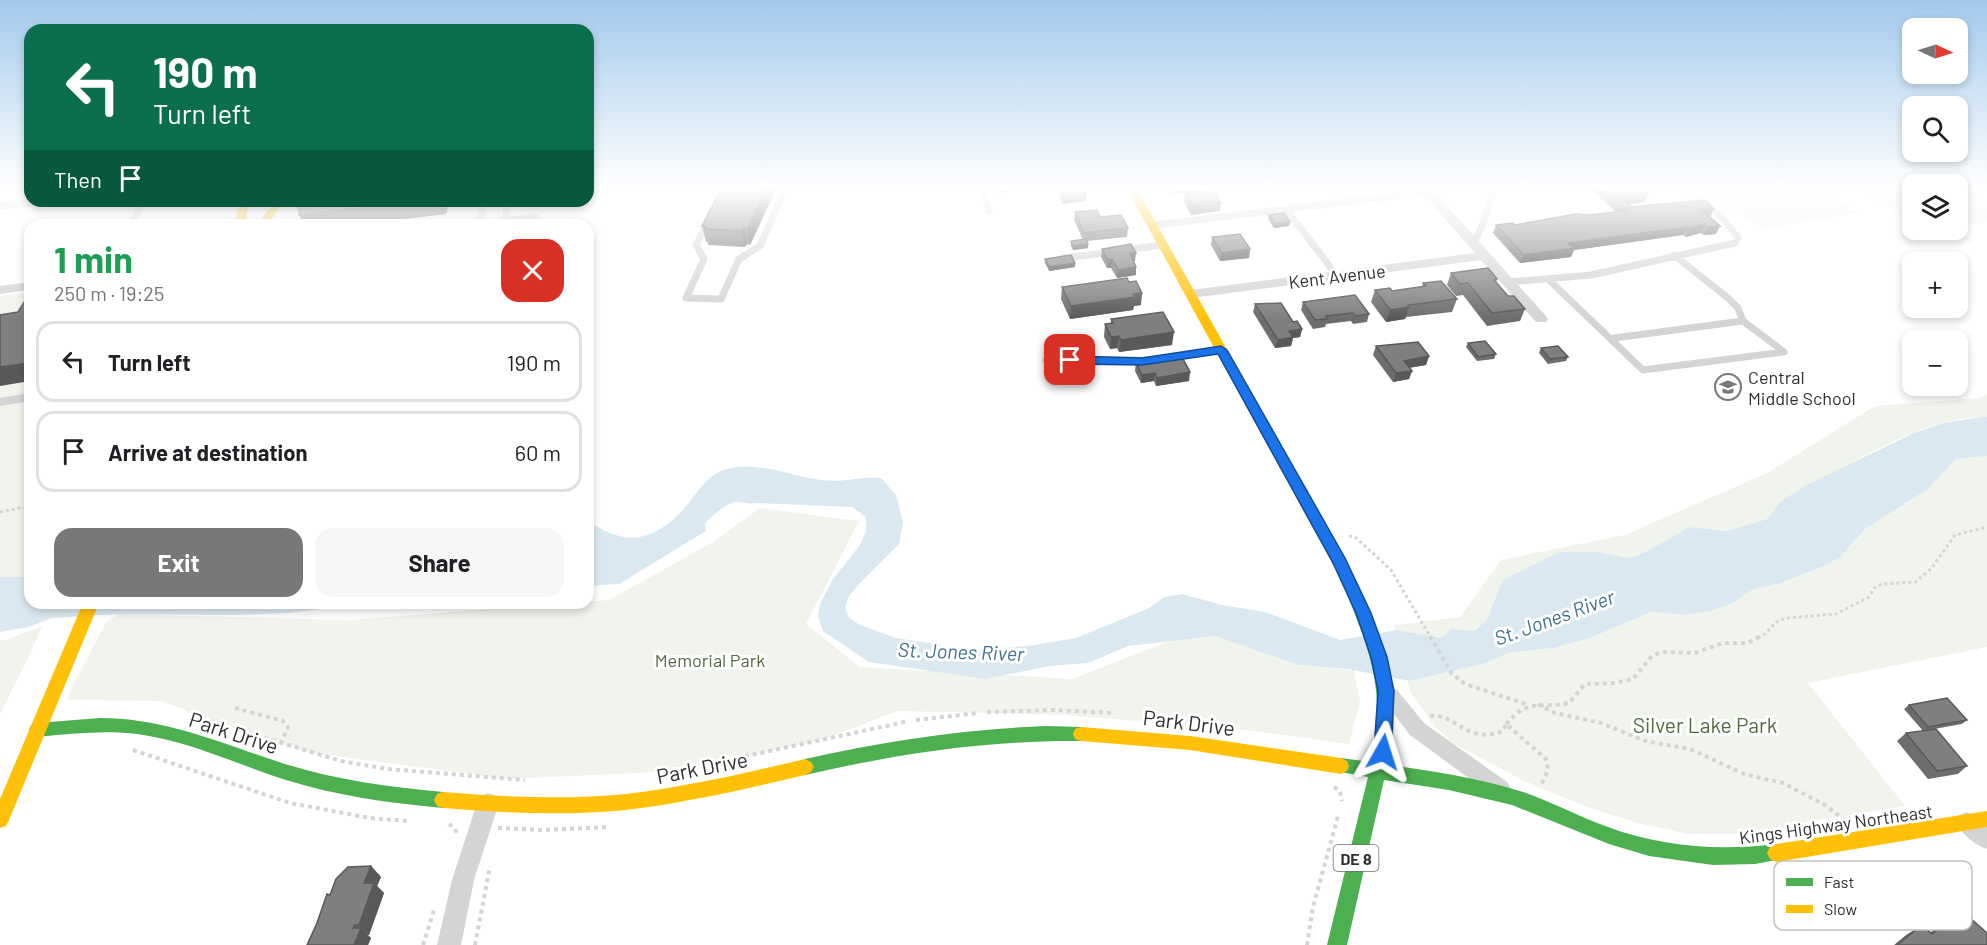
<!DOCTYPE html>
<meta charset="utf-8">
<style>
:root{--surface:#fff;--page:#f6f6f6;--text:#202124;--muted:#757577;--line:#e0e0e0;--accent:#787878}
body{margin:0;font-family:Barlow,sans-serif;background:var(--page);color:var(--text);height:100vh;display:flex;flex-direction:column;font-size:22px;white-space:nowrap}
*{box-sizing:border-box;margin:0}
p{font-size:20px;color:var(--muted)}
.icon{flex:none;width:33px;height:33px;fill:none;stroke:currentColor;stroke-width:2;stroke-linecap:round;stroke-linejoin:round}
.map{position:relative;flex:1;overflow:hidden}
.drawer{position:absolute;left:24px;top:219px;width:570px;height:390px;display:flex;flex-direction:column;background:var(--surface);border-radius:18px;box-shadow:0 3px 9px #0003}
.drawer>*{flex:none}
.guide{position:absolute;left:24px;top:24px;width:570px;height:183px;border-radius:18px;box-shadow:0 3px 9px #0003;background:#0b6e4f;color:#fff;overflow:hidden}
.needle{width:39px;rotate:94deg}
.tools{position:absolute;left:1902px;top:18px;display:grid;gap:12px}
.tools a{display:grid;place-items:center;width:66px;height:66px;border-radius:12px;background:var(--surface);box-shadow:0 3px 9px #0003;font-size:30px}
.pin{position:absolute;display:grid;place-items:center;width:51px;height:51px;color:#fff;margin:-26px;border-radius:12px;box-shadow:0 3px 9px #0006}
.me{position:absolute;width:66px;margin:-33px;rotate:6deg;stroke-linejoin:round;filter:drop-shadow(0 0 4px #0008)}
.turn{display:flex;align-items:center;gap:21px;height:126px;padding:0 30px;font-size:27px}
.turn .icon{width:78px;height:78px;stroke-width:2.5}
.turn b{display:block;font-size:42px;line-height:51px}
.then{display:flex;align-items:center;height:57px;padding:0 30px;background:#0003;gap:12px;font-size:22px}
.round{display:grid;place-items:center;flex:none;width:63px;height:63px;border-radius:18px;background:var(--page)}
.summary{display:flex;align-items:center;justify-content:space-between;height:102px;padding:0 30px}
h1{font-size:36px;font-weight:700;line-height:45px;color:#1e9e55}
.primary-button{display:flex;gap:12px;margin-top:auto;padding:12px 30px}
.primary-button a{flex:1;height:69px;border-radius:18px;background:var(--accent);color:#fff;font-size:24px;font-weight:700;line-height:69px;text-align:center}
.primary-button a+a{background:var(--page);color:var(--text)}
ul{padding:0;list-style:none}
li{display:flex;align-items:center;gap:18px;height:81px;margin:0 12px 9px;padding:0 18px;border:3px solid var(--line);border-radius:18px}
li div{flex:1}
li b{display:block;font-size:22px}
li em{font-style:normal}
.map>svg:first-child{display:block}
.green{fill:#f1f4ec}
.water{fill:#dae9f1}
.lines{fill:none;stroke-linecap:round;stroke-linejoin:round}
.path-far1{stroke:#d4d4d4;stroke-width:3;stroke-dasharray:3 3;stroke-linecap:butt}
.path{stroke:#d4d4d4;stroke-width:4;stroke-dasharray:4 4;stroke-linecap:butt}
.lane-far1{stroke:#d4d4d4;stroke-width:7}
.lane{stroke:#d4d4d4;stroke-width:8}
.street{fill:#d4d4d4;fill-rule:evenodd}
.fast{fill:#4caf50;fill-rule:evenodd}
.slow{fill:#ffc107;fill-rule:evenodd}
.wall{fill:#6d6d6d}
.shaded-wall{fill:#595959}
.building{fill:#7f7f7f;stroke:#595959;stroke-width:1.5}
.route{fill:#1a73e8;stroke:#114b97;stroke-width:1.5}
.labels{text-anchor:middle;dominant-baseline:central;stroke-width:6;stroke-linejoin:round;paint-order:stroke}
.shield{fill:#fff;stroke:#6d6d6d;stroke-width:1.5}
.shield-label{font-size:16px;font-weight:bold;fill:#2f2f2f}
.street-label{font-size:18px;fill:#2f2f2f;stroke:#fff}
.poi-label{font-size:18px;fill:#2f2f2f;stroke:#fff;text-anchor:start}
.park-label{font-size:18px;fill:#54693d;stroke:#fff}
.water-label{font-size:20px;font-style:italic;fill:#3f738e;stroke:#fff}
.near-street-label{font-size:21px;fill:#2f2f2f;stroke:#fff}
.near-park-label{font-size:21px;fill:#54693d;stroke:#fff}
.key{fill:#fff;stroke:#c1c1c1;stroke-width:1.5}
.key-label{font-size:16px;fill:#2f2f2f}
</style>
<div class="map">
<svg width="1987" height="945" viewBox="0 0 1987 945">
<rect width="100%" height="100%" fill="#fff"/>
<!-- green -->
<path class="green" d="M1706,187H1820L1858,213L1762,229Z
M1859,187H1912V225Z
M1958,187H1962L1987,203V222L1958,226Z
M30,292V577H0V296Z
M1987,394V417C1922,415 1837,472 1780,502L1767,519L1726,531L1689,527L1644,553L1629,558L1598,552L1502,581L1487,619L1475,632L1451,629L1441,638L1398,630L1410,681L1486,663L1508,653L1553,648L1590,638L1651,612L1684,615L1733,603L1752,590L1781,583L1824,566L1839,558L1865,529L1928,489L1956,459L1987,456V647L1808,683L1905,806L1734,834H1687L1633,822L1584,806L1522,780L1453,743L1434,726L1410,691L1394,625L1460,617L1501,560L1625,535L1767,473L1875,406L1980,398Z
M760,508L859,521L806,624L860,667L1072,679L1180,637L1225,635L1299,665L1354,670L1360,702L1349,744L1246,730L1066,715L898,711L824,739L680,771L506,779L307,752L209,720L162,701L67,700L73,685L107,621L119,614L348,620L609,600L711,543Z
M43,626L0,715V640H5Z"/>
<!-- water -->
<path class="water" d="M1981,417H1987V456L1956,459L1928,489L1865,529L1839,558L1824,566L1781,583L1752,590L1733,603L1710,611L1684,615L1651,612L1590,638L1553,648L1508,653L1486,663L1410,681L1348,669L1299,665L1215,636L1128,646L1088,663L1050,666L985,679L869,662L823,631L818,617L820,604L833,579L860,545L866,531V517L852,507L755,503C747,505 742,501 735,502C724,504 713,516 705,523L706,531L619,584L588,586V520C622,546 651,543 681,512C699,493 706,471 736,467C766,464 793,477 822,480C842,483 860,476 881,478L896,495L903,522L899,544L859,584L849,596L845,608L848,616L858,624L896,638L974,650L1028,646L1076,638L1149,608L1164,597L1182,594L1222,605L1265,612L1340,640L1397,630L1441,638L1451,629L1475,631L1487,619L1502,581L1559,552H1598L1629,558L1644,553L1689,527L1726,531L1767,519L1780,502L1808,484L1914,433L1944,423Z
M0,577H30V603H366L288,613L235,615L119,614L52,618L29,627L0,632Z"/>
<g class="lines">
<!-- path-far1 -->
<path class="path-far1" d="M0,512L30,506
M1349,536L1355,537L1391,570L1431,638
M1758,638L1765,634L1776,622L1786,618L1836,614L1869,597L1874,588L1882,584L1915,582L1931,569L1955,535L1987,527"/>
<!-- path -->
<path class="path" d="M1430,636L1452,674L1465,684L1526,704
M1538,704L1555,713L1601,723L1645,741L1690,749L1744,774L1783,783L1825,805L1845,820
M235,708L283,721L288,727L281,743
M987,712L1053,710L1112,713
M1430,716C1457,713 1465,745 1503,731L1506,724L1546,759L1548,770L1541,785
M203,719L341,761L388,769L525,780
M916,720L978,713
M1506,724C1530,697 1539,709 1569,703L1585,684L1614,683L1633,679L1652,656L1661,652L1695,653L1723,643H1748L1760,636
M133,750L290,803L370,818L407,821
M737,758L909,721
M1334,787L1340,791L1342,801
M449,824L455,829L457,835
M500,830V828L542,830L609,827
M423,945L434,910
M475,945L490,866
M1307,945L1313,907L1338,816"/>
<!-- lane-far1 -->
<path class="lane-far1" d="M983,187L989,212
M0,206L49,201
M1286,209L1337,276
M506,221L507,201
M708,222L696,245L704,259L686,298L721,299L739,259L760,246L786,187
M130,225L144,201
M480,225L482,201
M1154,225L1427,192
M1473,245L1484,221L1494,187
M1125,250L1163,245
M1063,258L1112,252
M1549,280L1643,370L1784,352L1743,321L1738,308L1728,298L1674,255
M1508,282L1591,275L1735,243L1738,238L1722,217L1682,187
M1614,338L1743,321
M1171,357L1221,350
M1046,360H1152"/>
<!-- lane -->
<path class="lane" d="M0,402L30,397"/>
<!-- street -->
<path class="street" d="M1417,187H1430L1546,316L1548,319L1546,322H1536L1481,260L1191,298L1184,294L1191,290L1475,253Z
M534,213L539,214L540,217L539,220L506,225H474L480,221Z
M30,282V290L0,294V286Z
M1390,687L1397,690L1424,723L1507,782L1511,789L1507,796L1500,799L1493,796L1410,735L1380,696L1383,690Z
M488,793L496,796L499,803L474,880L461,945H437L452,880L477,803L480,796Z
M1967,812L1987,825V849C1975,845 1961,834 1956,822L1959,815Z"/>
<!-- fast -->
<path class="fast" d="M1346,569L1351,571L1353,575C1382,642 1405,690 1388,765C1433,771 1479,778 1523,792C1552,802 1579,817 1608,827C1662,847 1719,851 1776,844L1782,847L1785,853L1782,859L1755,864L1713,865L1649,856L1609,844L1512,805L1449,790L1384,780L1347,945H1327L1368,777L1335,771L1333,766L1335,761L1341,758L1371,762C1389,689 1366,641 1339,575L1341,571Z
M100,718C166,718 223,744 285,764C336,780 390,787 443,792L449,794L452,800L449,806L443,808C390,803 337,796 286,780C236,764 189,741 137,734C104,730 70,734 37,737L31,735L29,730L31,725L37,723Z
M1046,726L1081,727L1087,729L1089,734L1087,739L1081,741C987,740 896,754 805,775L799,772L796,767L799,762L805,759C885,741 964,729 1046,726Z"/>
<!-- slow -->
<path class="slow" d="M1126,187H1136L1351,571L1353,575L1351,579L1346,581L1341,579Z
M240,201H250L244,225H234Z
M275,201H285L267,225H257Z
M83,603H99L9,820L6,826L0,828V799Z
M1081,727L1190,736L1341,758L1347,761L1349,766L1347,771L1341,774L1190,750L1081,741L1075,739L1073,734L1075,729Z
M805,759L811,762L814,767L811,772L805,775C746,789 686,803 626,810C565,816 504,813 443,808L437,806L434,800L437,794L443,792C504,797 565,800 626,794C686,787 746,773 805,759Z
M1987,811V827L1776,862L1770,859L1767,853L1770,847L1776,844Z"/>
</g>
<!-- wall -->
<path class="wall" d="M722,187H777L750,245L747,244L745,247L708,245V242H706L702,226Z
M914,187H926L923,192L914,190Z
M992,187H1008V192L994,193Z
M1061,187H1084L1086,201L1062,204L1059,197L1060,189H1061Z
M1167,187H1204V192L1171,195Z
M1588,187H1640L1648,194L1644,202L1629,204L1632,207L1714,209L1710,217L1716,234L1704,235L1700,233L1686,237L1683,235L1574,250L1571,257L1520,263L1493,233L1496,225H1515L1616,212Z
M1185,194L1221,203L1220,211L1191,215L1184,202Z
M296,201H449L446,214L305,225L295,205Z
M1075,212L1100,217L1128,228L1127,237L1087,241L1088,244V248L1073,250L1071,246V241L1083,240L1074,220Z
M1269,215L1290,222L1289,226L1274,228L1268,219Z
M1212,237L1250,249L1249,258L1220,261L1211,245Z
M1102,249L1135,261H1134L1136,267V275L1117,278L1111,268H1107L1101,257Z
M1045,259L1075,267L1049,271L1045,263Z
M1451,273L1497,279L1496,283L1508,296L1525,309L1520,321L1487,326L1463,295L1456,296L1447,285Z
M1423,283L1457,299L1452,312L1406,317L1405,319L1386,322L1371,302L1375,290L1392,291L1422,287Z
M1062,287L1141,305L1134,306L1133,310L1070,319L1061,299Z
M1303,302L1369,314L1367,322L1353,324L1351,321L1326,324L1325,327L1313,329L1301,310Z
M1255,304L1293,322L1302,329L1300,337L1293,338L1291,346L1275,348L1253,312Z
M1111,319L1172,345L1119,352L1117,348L1110,349L1104,337L1105,324H1111Z
M1468,343L1496,354L1494,359L1477,361L1466,347Z
M1376,346L1429,356L1426,365L1409,368L1412,371L1409,379L1393,382L1373,355Z
M1541,348L1568,357L1566,361L1548,364L1539,353Z
M1136,362L1189,381L1156,386L1154,381L1141,383L1135,371Z
M1909,705L1967,720L1962,724L1934,729L1967,766L1958,774L1928,779L1897,741L1906,733L1923,731L1904,709Z
M371,866L381,877L377,886L384,893L369,935H367L371,938L368,945L330,895Z
M1961,910L1987,945H1894L1906,935L1922,925L1930,933L1945,920Z"/>
<!-- shaded-wall -->
<path class="shaded-wall" d="M767,187H777L750,245L747,229Z
M1086,193V201L1062,204V195Z
M1648,194L1644,202L1622,205L1621,198Z
M414,201H449L446,214L355,225H305L299,215Z
M1290,222L1289,226L1274,228L1275,224Z
M1705,224L1700,233L1686,237L1690,228Z
M1720,226L1716,234L1704,235L1708,227Z
M1688,227L1683,235L1574,250L1571,257L1520,263L1524,255L1568,243Z
M744,228L747,244L745,247L742,231Z
M1088,244V248L1073,250V246Z
M1250,249L1249,258L1220,261L1222,253Z
M1130,253H1136L1135,261L1129,262Z
M1112,259L1111,268H1107L1108,260Z
M1075,263V267L1049,271V267Z
M1136,267V275L1117,278L1118,270Z
M1142,293L1141,305L1134,306L1133,310L1070,319L1071,306Z
M1409,307L1405,319L1386,322L1390,310Z
M1302,329L1300,337L1293,338L1291,346L1275,348L1278,340L1289,331Z
M1174,332L1172,345L1119,352L1121,340Z
M1119,336L1117,348L1110,349L1111,337Z
M1429,356L1426,365L1401,369L1404,361Z
M30,363V381L0,386V367Z
M1412,371L1409,379L1393,382L1396,373Z
M1190,372L1189,381L1156,386L1157,378Z
M1155,373L1154,381L1141,383L1142,375Z
M371,866L381,877L377,886L384,893L369,935L359,925L364,883Z
M355,925L360,930L361,928L371,938L368,945H354L353,928Z"/>
<!-- building -->
<path class="building" d="M722,187H767L747,229L744,228L742,231L705,229L706,226H702Z
M994,187H1008V188L994,189Z
M1065,187H1084L1086,193L1062,195L1060,189H1066Z
M1602,187H1640L1648,194L1621,198L1632,207L1705,200L1714,209L1702,210L1720,226L1708,227L1705,224L1690,228L1688,227L1568,243L1575,248L1524,255L1496,225L1513,223L1515,225L1576,214L1588,215L1625,211L1623,209L1625,208Z
M1213,191L1221,203L1192,206L1185,194Z
M296,201H414L299,215L303,205H295Z
M1097,210L1100,217L1121,215L1128,228L1084,233L1075,212Z
M1284,213L1290,222L1275,224L1269,215Z
M1240,234L1250,249L1222,253L1212,237Z
M1086,239L1088,244L1073,246L1071,241Z
M1131,244L1136,253H1130L1136,267L1118,270L1112,259L1108,260L1102,249Z
M1071,255L1075,263L1049,267L1045,259Z
M1488,268L1497,279L1494,280L1508,296H1514L1525,309L1492,313L1468,283L1460,284L1451,273Z
M1127,278L1129,282L1136,281L1142,293L1133,294L1135,297L1071,306L1062,287Z
M1441,281L1457,299L1408,305L1409,307L1390,310L1375,290L1390,288L1392,291L1426,286L1423,283Z
M30,293V363L0,367V315L18,312Z
M1355,295L1369,314L1355,316L1353,313L1326,316L1327,319L1315,320L1303,302Z
M1281,303L1293,322L1297,321L1302,329L1289,331L1293,337L1278,340L1255,304Z
M1163,312L1174,332L1121,340L1119,336L1111,337L1105,324L1113,323L1111,319Z
M1485,341L1496,354L1478,357L1468,343Z
M1418,342L1429,356L1404,361L1412,371L1396,373L1376,346Z
M1558,346L1568,357L1550,359L1541,348Z
M1181,355L1190,372L1157,378L1155,373L1142,375L1136,362Z
M1947,698L1967,720L1928,727L1909,705Z
M1936,729L1967,766L1937,771L1906,733Z
M371,866L364,883H374L359,925H355L353,928H361L354,945H307L317,923L327,894L330,895L336,879L348,867Z
M1961,910L1987,933V945H1897L1922,925L1932,934Z"/>
<!-- sky -->
<linearGradient id="sky" x2="0" y2="1"><stop stop-color="#a2c9ec"/><stop offset="0.59" stop-color="#fff"/><stop offset="1" stop-color="#fff" stop-opacity="0"/></linearGradient>
<rect width="1987" height="319" fill="url(#sky)"/>
<!-- route -->
<path class="route" d="M1221,346L1227,350L1345,558L1371,613L1387,657L1394,691L1391,752L1389,757L1383,759L1377,757L1374,752L1378,691L1371,657L1356,613L1333,563L1218,354L1142,365L1070,364L1064,360L1070,356L1142,358Z"/>
<!-- icons -->
<defs>
<symbol id="school-ring" viewBox="-11 -11 22 22"><circle r="9.5" fill="#fff" stroke="#787878" stroke-width="1.5"/><path d="M0-5L7-2L0 1L-7-2ZM-4 1L0 2.5L4 1V4Q0 6-4 4Z" fill="#787878"/></symbol>
</defs>
<g fill-rule="evenodd">
<use href="#school-ring" x="1713" y="372" width="30" height="30"/>
</g>
<g class="labels">
<!-- shield labels -->
<rect class="shield" x="1333.5" y="845" width="45" height="26" rx="4.5"/>
<g class="shield-label">
<text x="1356" y="858">DE 8</text>
</g>
<!-- street labels -->
<g class="street-label">
<text transform="translate(1337 276) rotate(-7)">Kent Avenue</text>
<text transform="translate(1836 824) rotate(-8)">Kings Highway Northeast</text>
</g>
<!-- poi labels -->
<g class="poi-label">
<text x="1748" y="377">Central<tspan x="1748" dy="21">Middle School</tspan></text>
</g>
<!-- park labels -->
<g class="park-label">
<text x="710" y="660">Memorial Park</text>
</g>
<!-- water labels -->
<g class="water-label">
<text transform="translate(1554 617) rotate(-20)">St. Jones River</text>
<text transform="translate(961 651) rotate(2)">St. Jones River</text>
</g>
<!-- near-street labels -->
<g class="near-street-label">
<text transform="translate(1189 722) rotate(7)">Park Drive</text>
<text transform="translate(234 732) rotate(18)">Park Drive</text>
<text transform="translate(702 767) rotate(-11)">Park Drive</text>
</g>
<!-- near-park labels -->
<g class="near-park-label">
<text x="1705" y="724">Silver Lake Park</text>
</g>
</g>
<!-- legend -->
<rect x="1774" y="861" width="198" height="69" rx="9" class="key"/>
<rect x="1786" y="878" width="27" height="8" fill="#4caf50"/>
<rect x="1786" y="905" width="27" height="8" fill="#ffc107"/>
<g class="key-label">
<text x="1824" y="888">Fast</text>
<text x="1824" y="915">Slow</text>
</g>
</svg>
<div class="tools">
<a><svg class="needle" viewBox="-14 -14 28 28"><path d="M0-13l5 13h-10z" fill="#e53935"/><path d="M0 13l5-13h-10z" fill="#757577"/></svg></a>
<a><svg class="icon" aria-label="search" viewBox="0 0 24 24"><circle cx="10" cy="10" r="6"/><path d="M15 15l6 6"/></svg></a>
<a><svg class="icon" aria-label="layers" viewBox="0 0 24 24"><path d="M12 4l9 5-9 5-9-5zM3 14l9 5 9-5"/></svg></a>
<a>+</a>
<a>−</a>
</div>
<div class="pin" style="left:1070px;top:360px;background:#d93025"><svg class="icon" aria-label="arrive" viewBox="0 0 24 24"><path d="M6 21V4h12l-3 4 3 4H6"/></svg></div>
<svg class="me" style="left:1383px;top:752px" viewBox="-20 -20 40 40"><path d="M0-17L14 15 0 8-14 15z" fill="#1a73e8" stroke="#fff" stroke-width="4"/></svg>
<div class="guide">
<div class="turn"><svg class="icon" aria-label="left" viewBox="0 0 24 24"><path d="M17 20v-9H6M10 6l-5 5 5 5"/></svg><div><b>190 m</b>Turn left</div></div>
<div class="then">Then<svg class="icon" aria-label="arrive" viewBox="0 0 24 24"><path d="M6 21V4h12l-3 4 3 4H6"/></svg></div>
</div>
<section class="drawer">
<div class="summary"><div><h1>1 min</h1><p>250 m · 19:25</p></div><a class="round" style="background:#d93025;color:#fff"><svg class="icon" aria-label="close" viewBox="0 0 24 24"><path d="M6 6l12 12M18 6L6 18"/></svg></a></div>
<ul>
<li><svg class="icon" aria-label="left" viewBox="0 0 24 24"><path d="M17 20v-9H6M10 6l-5 5 5 5"/></svg><div><b>Turn left</b></div><em>190 m</em></li>
<li><svg class="icon" aria-label="arrive" viewBox="0 0 24 24"><path d="M6 21V4h12l-3 4 3 4H6"/></svg><div><b>Arrive at destination</b></div><em>60 m</em></li>
</ul>
<div class="primary-button"><a>Exit</a><a>Share</a></div>
</section>
</div>
